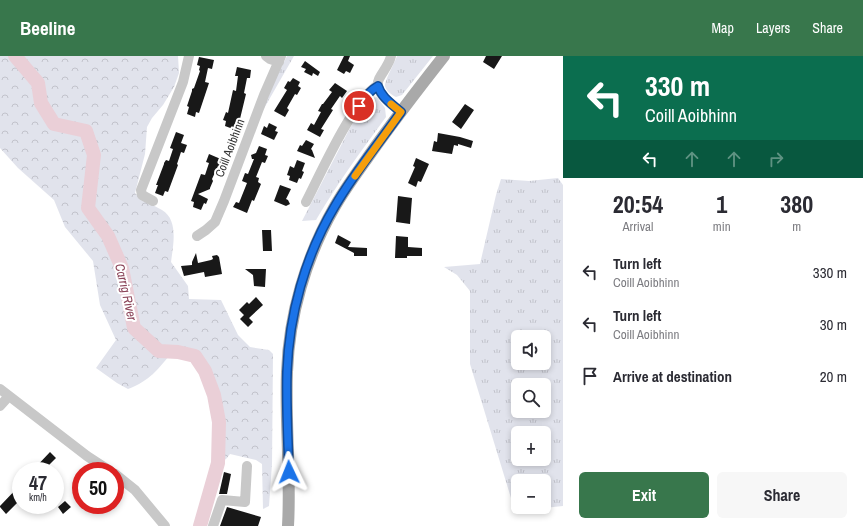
<!DOCTYPE html>
<meta charset="utf-8">
<style>
:root{--surface:#fff;--page:#f7f7f7;--text:#2b2b33;--muted:#7c7c81;--accent:#38774c}
body{margin:0;font-family:"Archivo Narrow",sans-serif;background:var(--page);color:var(--text);height:100vh;display:flex;flex-direction:column;font-size:15px;white-space:nowrap}
*{box-sizing:border-box;margin:0}
p{font-size:13px;color:var(--muted)}
.icon{flex:none;width:22px;height:22px;fill:none;stroke:currentColor;stroke-width:2;stroke-linecap:round;stroke-linejoin:round}
.map{position:relative;flex:1;overflow:hidden}
.drawer{display:flex;flex-direction:column;background:var(--surface);width:300px}
.drawer>*{flex:none}
.hud{background:#0b6e4f;color:#fff;overflow:hidden}
.fabs{position:absolute;left:511px;top:274px;display:grid;gap:8px}
.fabs a{display:grid;place-items:center;width:40px;height:40px;border-radius:6px;background:var(--surface);box-shadow:0 2px 6px #0003;font-size:20px}
.speed{position:absolute;left:12px;top:406px;display:flex;gap:8px;font-size:20px;font-weight:700;text-align:center}
.speed>*{display:grid;place-content:center;width:52px;height:52px;border-radius:50%;background:var(--surface);box-shadow:0 2px 6px #0003;line-height:1}
.speed small{font-size:10px;font-weight:400}
.speed .limit{border:6px solid #d22;background:#fff;color:#111}
.pin{position:absolute;display:grid;place-items:center;width:34px;height:34px;color:#fff;margin:-17px;border:2px solid #fff;border-radius:50%;box-shadow:0 1px 4px #0007}
.me{position:absolute;width:44px;margin:-22px;rotate:358deg;stroke-linejoin:round;filter:drop-shadow(0 0 3px #0008)}
.turn{display:flex;align-items:center;gap:14px;height:84px;padding:0 16px;font-size:18px}
.turn .icon{width:52px;height:52px;stroke-width:2.5}
.turn b{display:block;font-size:28px;line-height:34px}
.lanes{display:flex;align-items:center;height:38px;padding:0 16px;background:#0003;justify-content:center;gap:20px;direction:ltr}
.lanes .off{opacity:.35}
.eta{display:flex;justify-content:space-evenly;align-items:center;height:68px;text-align:center}
.eta b{font-size:24px;font-weight:800;line-height:28px}
.cta{display:flex;gap:8px;margin-top:auto;padding:8px 16px}
.cta a{flex:1;height:46px;border-radius:6px;background:var(--accent);color:#fff;font-size:16px;font-weight:800;line-height:46px;text-align:center}
.cta a+a{background:var(--page);color:var(--text)}
ul{padding:0;list-style:none}
li{display:flex;align-items:center;gap:12px;height:52px;padding:0 16px}
li div{flex:1}
li b{display:block;font-size:15px}
li em{font-style:normal}
header{display:flex;align-items:center;gap:24px;box-sizing:border-box;height:56px;padding:0 20px;background:var(--accent);color:#fff}
header strong{font-size:19px}
nav{display:flex;gap:22px;margin-inline-start:auto;font-size:14px}
main{display:flex;flex:1;min-height:0}
.map>svg:first-child{display:block}
.grass{fill:url(#grass-tufts);fill-rule:evenodd}
.forest{fill:url(#forest-crowns)}
.lines{fill:none;stroke-linecap:round;stroke-linejoin:round}
.river{stroke:#eacfd7;stroke-width:14}
.building{fill:#181818}
.minor{stroke:#c8c8c8;stroke-width:10}
.major{stroke:#a9a9a9;stroke-width:12}
.route-casing{stroke:#114b97;stroke-width:10}
.route{stroke:#1a73e8;stroke-width:7}
.slow{stroke:#f59e0b;stroke-width:7}
.labels{text-anchor:middle;dominant-baseline:central;stroke-width:4;stroke-linejoin:round;paint-order:stroke}
.street-label{font-size:12px;fill:#313131;stroke:#fff}
.water-label{font-size:13px;font-style:italic;fill:#8c465a;stroke:#fff}
</style>
<header>
<strong>Beeline</strong>
<nav><a>Map</a><a>Layers</a><a>Share</a></nav>
</header>
<main>
<div class="map">
<svg width="563" height="470" viewBox="0 0 563 470">
<defs>
<pattern id="grass-tufts" width="24" height="20" patternUnits="userSpaceOnUse"><rect width="24" height="20" fill="#e1e3ec"/><path d="M3 7l-1-3M5 7V3M7 7l1-3M15 17l-1-3M17 17v-4M19 17l1-3" fill="none" stroke="#c2c3cb"/></pattern>
<pattern id="forest-crowns" width="20" height="18" patternUnits="userSpaceOnUse"><rect width="20" height="18" fill="#e1e3ec"/><path d="M2 6a3 3 0 1 1 6 0M12 15a3 3 0 1 1 6 0" fill="none" stroke="#c2c3cb"/></pattern>
</defs>
<rect width="100%" height="100%" fill="#fff"/>
<!-- grass -->
<path class="grass" d="M287,0H294L262,56L275,23Z
M397,0H433L402,39L396,41C392,39 386,35 385,30C384,26 395,6 397,0Z
M377,41L385,52L386,61C361,95 337,128 316,164L302,165L350,72L367,44L369,45L373,42Z
M558,122L563,129V450L515,455L470,308V235L457,219L444,211L480,208L496,139L501,123L529,125ZM518,281H544V307H518ZM518,329H544V355H518ZM518,377H544V403H518ZM518,425H544V451H518Z"/>
<!-- forest -->
<path class="forest" d="M0,0H178L179,17L174,31L163,49L152,62L147,71L145,98L135,137C142,145 152,148 162,154C179,164 173,190 171,206L188,230L189,243L221,244L238,279L250,291L269,294L273,298L272,408L269,450L263,453L262,408L256,404L230,398L226,403L218,407C219,367 219,334 195,300L173,295C159,312 150,325 128,333L117,327L96,312L116,284L100,249L93,205L65,171L54,144L18,112L0,92Z"/>
<g class="lines">
<!-- river -->
<path class="river" d="M15,0L38,27L41,47L54,68L86,75L94,99L88,152L108,180L122,212L134,272L159,295L178,296L195,300L205,315L214,339L219,366L218,407L200,470"/>
</g>
<!-- building -->
<path class="building" d="M344,0H350L348,5L354,9L350,17L346,15L344,18L337,14Z
M486,0H502L494,13L483,6Z
M199,1L214,4L212,13L208,12L205,26L209,27L199,57L196,56L195,61L187,58L189,51L187,50L192,35V33L194,32L200,15L199,14L200,10L197,9Z
M305,5L320,16L318,20L313,17L312,20L304,16L306,13L301,11Z
M237,11L251,14L250,22H247L244,37L246,38L239,67L236,66L233,73L225,70L226,65L223,64L226,56L228,57L233,34L236,35L238,20H235Z
M293,22L300,26L298,30L301,32L297,39L295,38L287,52L289,54L285,61L274,55L287,34L284,32L288,25L290,26Z
M335,27L347,35L342,42L340,40L331,53L333,54L321,73L324,74L320,81L307,74L311,67L314,69L321,56L318,55L322,48H323L332,36L329,34Z
M465,48L474,54L461,73L452,66Z
M269,67L277,71L275,75L278,76L274,84L261,78L264,70L267,72Z
M176,76L184,79L181,87L187,89L184,97L181,96L177,108L178,109L168,136L165,135L163,140L155,137L158,129H156L164,108V107L166,104L169,105L173,93L170,92Z
M438,77L460,81L473,85L471,92L458,88V90L454,89L452,98L432,95L434,85L437,86Z
M306,84L314,88L311,93L312,94L315,102L297,95L300,89L302,90Z
M259,90L267,93L265,99L268,100L265,107L262,106L256,121L259,122L258,126L261,128L254,145L252,144L247,157L233,151L236,146L239,147L247,127L242,125L245,117L248,118L254,103H252L251,99L256,97Z
M209,98L223,104L220,111L218,110L212,123L213,125L210,132V133L198,138L208,143L206,148L204,147L201,154L193,151L194,146L191,145L201,118L205,119L209,107L206,106Z
M416,102L429,108L421,126L418,125L416,131L408,127L415,111L413,110Z
M297,104L305,107L302,115L304,116L301,123L299,122L297,127L289,124L290,120L287,119L290,110L294,112Z
M280,129L291,133L286,143L288,144L290,148L286,150L274,145Z
M398,140L412,142L410,168L396,166Z
M262,174H271L272,195H263Z
M338,179L351,186L348,191L367,192V200H354V197L335,187Z
M396,180L408,181V191L422,192V200H407V202H395Z
M196,197L198,207L211,204L213,203L212,200L217,199L219,201L222,218L205,221L204,216L184,220L181,210L192,209V206Z
M245,213H266L265,231L254,230L253,219Z
M256,241L263,249L249,262L253,266L248,271L240,263L244,259L239,254L247,246L249,248Z
M50,396L56,402L48,410L49,412L46,415H32Z
M224,416L231,418L227,438H219Z
M21,428V443L6,458L0,451V450Z
M65,445L71,451L63,458L58,451Z
M227,451L261,461L258,470H220Z"/>
<g class="lines">
<!-- minor -->
<path class="minor" d="M266,0L270,3L279,6
M391,0C389,9 383,15 379,23C373,36 392,49 401,56
M153,145L142,139L141,134L183,26L189,0
M306,146C320,119 353,44 378,29
M197,180L206,174L215,166L224,145L264,39L281,0
M0,333L87,400L110,415
M0,350L9,340
M115,418L135,434L165,470
M213,470L222,444L245,446L247,410"/>
<!-- major -->
<path class="major" d="M288,470C291,419 285,367 287,316C289,259 306,201 334,152C344,134 356,118 368,101C392,67 418,33 444,0"/>
</g>
<g class="lines">
<defs>
<path id="route" d="M289,416C288,383 286,349 287,316C289,259 305,200 335,150C354,117 379,87 401,56C392,48 381,41 378,30C369,35 364,42 359,50"/>
</defs>
<!-- route casing -->
<use href="#route" class="route-casing"/>
<!-- route -->
<use href="#route" class="route"/>
<!-- slow -->
<path class="slow" d="M355,120L401,56L391,48"/>
</g>
<g class="labels">
<!-- street labels -->
<g class="street-label">
<text transform="translate(230 92) rotate(-69)">Coill Aoibhinn</text>
</g>
<!-- water labels -->
<g class="water-label">
<text transform="translate(126 236) rotate(77)">Carrig River</text>
</g>
</g>
</svg>
<div class="fabs">
<a><svg class="icon" aria-label="sound" viewBox="0 0 24 24"><path d="M4 9h4l5-4v14l-5-4H4zM17 9q2 3 0 6"/></svg></a>
<a><svg class="icon" aria-label="search" viewBox="0 0 24 24"><circle cx="10" cy="10" r="6"/><path d="M15 15l6 6"/></svg></a>
<a>+</a>
<a>−</a>
</div>
<div class="speed"><div>47<small>km/h</small></div><div class="limit">50</div></div>
<div class="pin" style="left:359px;top:50px;background:#d93025"><svg class="icon" aria-label="arrive" viewBox="0 0 24 24"><path d="M6 21V4h12l-3 4 3 4H6"/></svg></div>
<svg class="me" style="left:289px;top:416px" viewBox="-20 -20 40 40"><path d="M0-17L14 15 0 8-14 15z" fill="#1a73e8" stroke="#fff" stroke-width="4"/></svg>
</div>
<section class="drawer">
<div class="hud">
<div class="turn"><svg class="icon" aria-label="left" viewBox="0 0 24 24"><path d="M17 20v-9H6M10 6l-5 5 5 5"/></svg><div><b>330 m</b>Coill Aoibhinn</div></div>
<div class="lanes"><svg class="icon" aria-label="left" viewBox="0 0 24 24"><path d="M17 20v-9H6M10 6l-5 5 5 5"/></svg><svg class="icon off" aria-label="ahead" viewBox="0 0 24 24"><path d="M12 20V5M6 11l6-6 6 6"/></svg><svg class="icon off" aria-label="ahead" viewBox="0 0 24 24"><path d="M12 20V5M6 11l6-6 6 6"/></svg><svg class="icon off" aria-label="right" viewBox="0 0 24 24"><path d="M7 20v-9h11M14 6l5 5-5 5"/></svg></div>
</div>
<div class="eta">
<div><b>20:54</b><p>Arrival</p></div>
<div><b>1</b><p>min</p></div>
<div><b>380</b><p>m</p></div>
</div>
<ul>
<li><svg class="icon" aria-label="left" viewBox="0 0 24 24"><path d="M17 20v-9H6M10 6l-5 5 5 5"/></svg><div><b>Turn left</b><p>Coill Aoibhinn</p></div><em>330 m</em></li>
<li><svg class="icon" aria-label="left" viewBox="0 0 24 24"><path d="M17 20v-9H6M10 6l-5 5 5 5"/></svg><div><b>Turn left</b><p>Coill Aoibhinn</p></div><em>30 m</em></li>
<li><svg class="icon" aria-label="arrive" viewBox="0 0 24 24"><path d="M6 21V4h12l-3 4 3 4H6"/></svg><div><b>Arrive at destination</b></div><em>20 m</em></li>
</ul>
<div class="cta"><a>Exit</a><a>Share</a></div>
</section>
</main>
